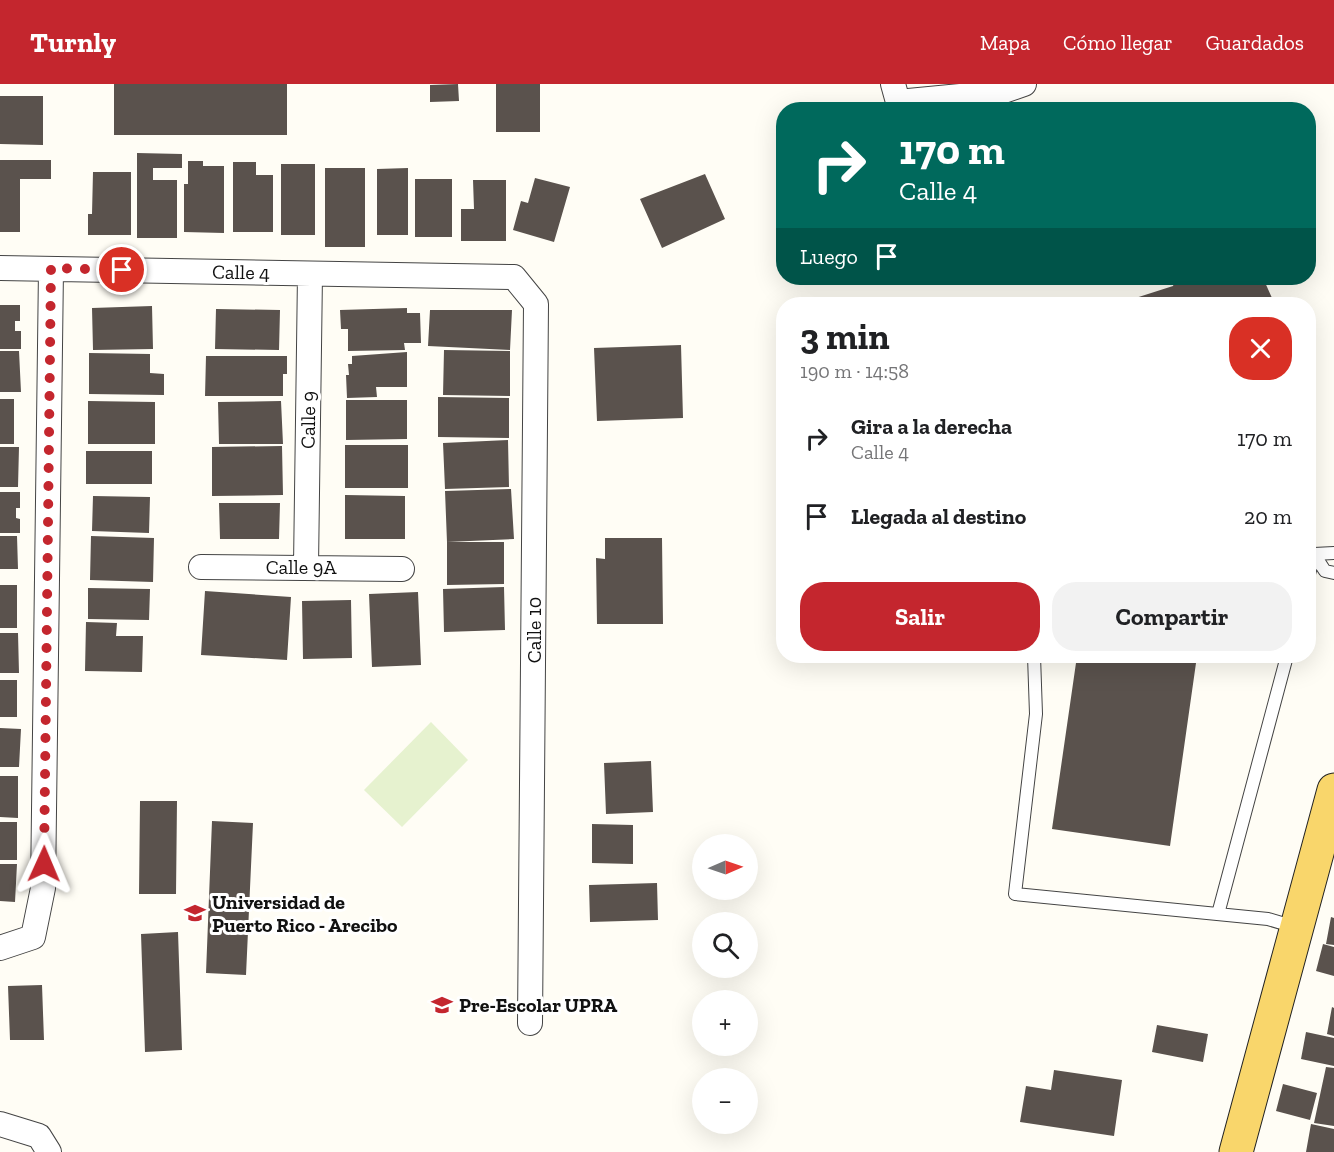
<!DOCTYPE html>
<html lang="es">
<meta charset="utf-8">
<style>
:root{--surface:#fff;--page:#f2f2f2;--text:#202124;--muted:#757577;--accent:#c4262e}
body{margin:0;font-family:"Zilla Slab",serif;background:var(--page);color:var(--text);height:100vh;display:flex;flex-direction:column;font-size:22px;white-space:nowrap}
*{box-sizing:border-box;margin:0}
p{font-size:20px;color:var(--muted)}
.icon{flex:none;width:33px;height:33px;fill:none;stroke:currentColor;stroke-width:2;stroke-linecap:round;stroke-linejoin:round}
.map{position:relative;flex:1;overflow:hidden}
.side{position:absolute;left:776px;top:213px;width:540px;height:366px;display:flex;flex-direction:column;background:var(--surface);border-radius:24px;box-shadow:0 6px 24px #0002}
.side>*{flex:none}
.guide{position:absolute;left:776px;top:18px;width:540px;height:183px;border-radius:24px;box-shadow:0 6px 24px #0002;background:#00695c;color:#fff;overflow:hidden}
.needle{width:39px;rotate:88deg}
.tools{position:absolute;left:692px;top:750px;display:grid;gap:12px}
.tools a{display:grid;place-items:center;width:66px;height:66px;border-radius:50%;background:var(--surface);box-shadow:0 6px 24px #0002;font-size:30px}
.pin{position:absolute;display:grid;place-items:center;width:51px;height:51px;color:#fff;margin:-26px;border:3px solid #fff;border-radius:50%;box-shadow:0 2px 6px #0007}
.me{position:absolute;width:66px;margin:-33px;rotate:1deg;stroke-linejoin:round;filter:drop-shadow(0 0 4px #0008)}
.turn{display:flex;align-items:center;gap:21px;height:126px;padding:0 24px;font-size:27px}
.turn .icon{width:78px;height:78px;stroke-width:2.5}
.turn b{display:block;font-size:42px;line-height:51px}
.then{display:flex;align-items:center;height:57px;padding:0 24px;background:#0003;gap:12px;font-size:22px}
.round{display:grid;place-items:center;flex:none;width:63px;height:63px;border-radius:24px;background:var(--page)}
.headline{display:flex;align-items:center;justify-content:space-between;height:102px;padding:0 24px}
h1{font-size:36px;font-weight:700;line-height:45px}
.action{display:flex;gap:12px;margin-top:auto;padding:12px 24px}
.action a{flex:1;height:69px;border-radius:24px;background:var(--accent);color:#fff;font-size:24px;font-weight:700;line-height:69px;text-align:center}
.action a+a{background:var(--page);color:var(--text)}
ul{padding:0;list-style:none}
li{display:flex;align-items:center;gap:18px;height:78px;padding:0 24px}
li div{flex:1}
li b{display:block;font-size:22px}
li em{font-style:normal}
header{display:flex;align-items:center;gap:36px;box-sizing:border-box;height:84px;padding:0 30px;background:var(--accent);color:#fff}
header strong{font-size:28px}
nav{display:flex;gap:33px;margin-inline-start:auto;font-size:21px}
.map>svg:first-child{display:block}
.pitch{fill:#e6f2cf}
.building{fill:#5a524d}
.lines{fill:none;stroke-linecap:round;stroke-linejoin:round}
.service-casing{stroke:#444;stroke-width:14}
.minor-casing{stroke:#444;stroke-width:26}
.primary-casing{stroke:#222;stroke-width:35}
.service{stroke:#fff;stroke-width:12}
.minor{stroke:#fff;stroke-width:24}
.primary{stroke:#f9d66b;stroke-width:33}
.route{stroke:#c4262e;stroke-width:10;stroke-dasharray:0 18}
.labels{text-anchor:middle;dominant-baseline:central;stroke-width:6;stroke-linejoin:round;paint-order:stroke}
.street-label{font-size:20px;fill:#111;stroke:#fff}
.poi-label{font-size:20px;font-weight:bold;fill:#111;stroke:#fff;text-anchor:start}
</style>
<header>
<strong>Turnly</strong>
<nav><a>Mapa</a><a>Cómo llegar</a><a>Guardados</a></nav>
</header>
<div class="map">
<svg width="1334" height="1068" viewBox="0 0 1334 1068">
<rect width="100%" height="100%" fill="#fffdf5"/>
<!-- pitch -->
<path class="pitch" d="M431,638L468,676L402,743L364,706Z"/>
<!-- building -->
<path class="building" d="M114,0H287V51H114Z
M458,0L459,17L430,18V1Z
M496,0H540V48H496Z
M0,12H43V61L0,60Z
M137,69L182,70V84H153V96H177V154H137Z
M0,76H51V95H20V148H0Z
M188,77H203V82H224V149L184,148V100H188Z
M233,78H256V91H273V148H233Z
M281,80H315V151H281Z
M325,84H365V163H325Z
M408,84V151H377V85Z
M93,88H131V151H88V130H92Z
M705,90L725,135L662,164L640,115Z
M535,94L570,103L554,158L513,146L521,117L528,119Z
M415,95H452V153H415Z
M473,96H506V157H461V125H474Z
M1176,194H1263L1272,214L1270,220H1124L1123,218L1173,202Z
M0,221H20V237H15V247H21V265H0Z
M152,222L153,265L93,266L92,224Z
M407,224V229H420L421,259H404L405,266L348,267V245H341L340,226Z
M216,225L280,226L279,266L215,265Z
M430,226H512L510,266L428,262Z
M681,261L683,334L597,337L594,264Z
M444,266L510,267V312L443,311Z
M0,267H19L21,308H0Z
M407,268V303H376L377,313L347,314L346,291H349L348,280H352V272Z
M89,269L150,270V289L164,290V311L89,310Z
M206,272H287V290H283V312H205Z
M438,313L509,314V354L438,353Z
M0,315H14V360H0Z
M346,316H407V355L346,356Z
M88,317L155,318V360H88Z
M281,317L283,360H219L218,318Z
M508,356L509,403L445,405L443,359Z
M345,361H408V404H345Z
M282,362L283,411L212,412V363Z
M0,363H19L18,403H0Z
M86,367H152V400H86Z
M511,405L514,455L447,458L445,407Z
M0,408H20V424H16V434L20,435V449H0Z
M345,411L405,412V455H345Z
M93,412L150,413L149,449L92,447Z
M219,419H280L279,455H220Z
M0,452H17L18,485H0Z
M91,452L154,454L153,498L90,496Z
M605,454H662L663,540H597L596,474L605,475Z
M447,458H504V500L447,501Z
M0,501H17V544H0Z
M504,503L505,546L444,548L443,505Z
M88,504L150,505L149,536L88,535Z
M205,507L291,513L287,576L201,571Z
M418,508L421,581L372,583L369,510Z
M351,516L352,574L303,575L302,517Z
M86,538L117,539L116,552H143L142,588L85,587Z
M0,549H18L19,589H0Z
M1077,572H1197L1170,762L1052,745Z
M0,596H17V633H0Z
M0,644L21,645L19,683H0Z
M651,677L653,728L606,730L604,679Z
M0,692H18V734L0,733Z
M140,717H177L176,810H139Z
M212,737L253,739L246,891L206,889Z
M0,738H17V776H0Z
M592,740L633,741V780L592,779Z
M0,780H17L15,818L0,817Z
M657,799L658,836L590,838L589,801Z
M1331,833L1334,834V861L1326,860Z
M178,848L182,966L145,968L141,850Z
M1323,860L1334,863V892L1316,887Z
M42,901L44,956H10L8,902Z
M1332,923L1334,924V952L1327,950Z
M1157,941L1208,950L1203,978L1152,968Z
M1306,948L1334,954V982L1301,975Z
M1326,983L1334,984V1042L1314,1039Z
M1054,986L1122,996L1114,1052L1020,1038L1026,1002L1051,1006Z
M1283,1000L1317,1009L1310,1036L1276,1027Z
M1311,1040L1334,1045V1068H1306Z"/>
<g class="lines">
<defs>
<path id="service" d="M1334,469L1314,470L1325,487L1334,489
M1308,494L1314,470H1311
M1034,572L1036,630L1015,810L1268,835L1295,843
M1218,830L1287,572"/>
<path id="minor" d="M893,0L898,18L1001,8L1024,0
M0,184L514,193L536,220L530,939
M306,482L310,190
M201,483L402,485
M0,864L33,853L43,804L51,185
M0,1040L39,1052L49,1068"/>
<path id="primary" d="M1236,1068L1334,706"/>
</defs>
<!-- service casing -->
<use href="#service" class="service-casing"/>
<!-- minor casing -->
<use href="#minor" class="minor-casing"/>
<!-- primary casing -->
<use href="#primary" class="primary-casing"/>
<!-- service -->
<use href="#service" class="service"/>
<!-- minor -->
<use href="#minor" class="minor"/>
<!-- primary -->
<use href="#primary" class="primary"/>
</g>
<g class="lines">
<!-- route -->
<path class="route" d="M44,780L51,184L122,186"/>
</g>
<!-- icons -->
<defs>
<symbol id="university-bare" viewBox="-9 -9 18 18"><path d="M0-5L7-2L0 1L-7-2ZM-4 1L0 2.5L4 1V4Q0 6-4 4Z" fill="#c4262e" stroke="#fff" stroke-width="2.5" paint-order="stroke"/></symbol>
<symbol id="school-bare" viewBox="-9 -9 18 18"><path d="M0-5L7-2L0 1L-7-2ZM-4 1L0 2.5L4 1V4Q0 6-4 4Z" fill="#c4262e" stroke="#fff" stroke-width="2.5" paint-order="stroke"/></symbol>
</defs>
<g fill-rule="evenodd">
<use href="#university-bare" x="180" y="814" width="30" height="30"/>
<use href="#school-bare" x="427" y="906" width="30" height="30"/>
</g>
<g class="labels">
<!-- street labels -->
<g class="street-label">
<text transform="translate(241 188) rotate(1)">Calle 4</text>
<text transform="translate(308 336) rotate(-89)">Calle 9</text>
<text x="301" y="483">Calle 9A</text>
<text transform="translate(534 546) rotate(-90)">Calle 10</text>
</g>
<!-- poi labels -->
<g class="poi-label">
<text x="212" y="818">Universidad de<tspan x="212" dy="23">Puerto Rico - Arecibo</tspan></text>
<text x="459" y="921">Pre-Escolar UPRA</text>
</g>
</g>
</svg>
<div class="tools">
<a><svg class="needle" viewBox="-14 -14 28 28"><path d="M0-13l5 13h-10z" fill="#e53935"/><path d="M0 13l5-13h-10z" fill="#757577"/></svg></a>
<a><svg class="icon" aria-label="search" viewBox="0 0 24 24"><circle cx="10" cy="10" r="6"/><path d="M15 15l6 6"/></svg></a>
<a>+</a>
<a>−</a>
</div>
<div class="pin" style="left:122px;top:186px;background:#d93025"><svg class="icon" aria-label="arrive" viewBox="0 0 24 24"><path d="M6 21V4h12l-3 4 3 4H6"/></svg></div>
<svg class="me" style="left:44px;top:780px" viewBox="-20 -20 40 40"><path d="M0-17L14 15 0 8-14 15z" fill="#c4262e" stroke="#fff" stroke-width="4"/></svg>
<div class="guide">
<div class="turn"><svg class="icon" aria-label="right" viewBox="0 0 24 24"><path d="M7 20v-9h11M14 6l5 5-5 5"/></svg><div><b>170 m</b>Calle 4</div></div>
<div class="then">Luego<svg class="icon" aria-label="arrive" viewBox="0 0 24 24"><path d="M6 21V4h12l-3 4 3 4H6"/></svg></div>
</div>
<section class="side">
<div class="headline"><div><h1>3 min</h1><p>190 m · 14:58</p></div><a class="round" style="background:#d93025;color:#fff"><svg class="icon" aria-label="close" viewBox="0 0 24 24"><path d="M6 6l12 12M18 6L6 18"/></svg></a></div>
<ul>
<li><svg class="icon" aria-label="right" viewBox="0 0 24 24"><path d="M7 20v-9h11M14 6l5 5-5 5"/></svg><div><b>Gira a la derecha</b><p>Calle 4</p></div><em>170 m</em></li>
<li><svg class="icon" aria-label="arrive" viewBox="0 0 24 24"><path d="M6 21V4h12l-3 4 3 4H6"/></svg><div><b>Llegada al destino</b></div><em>20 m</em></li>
</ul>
<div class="action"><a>Salir</a><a>Compartir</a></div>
</section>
</div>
